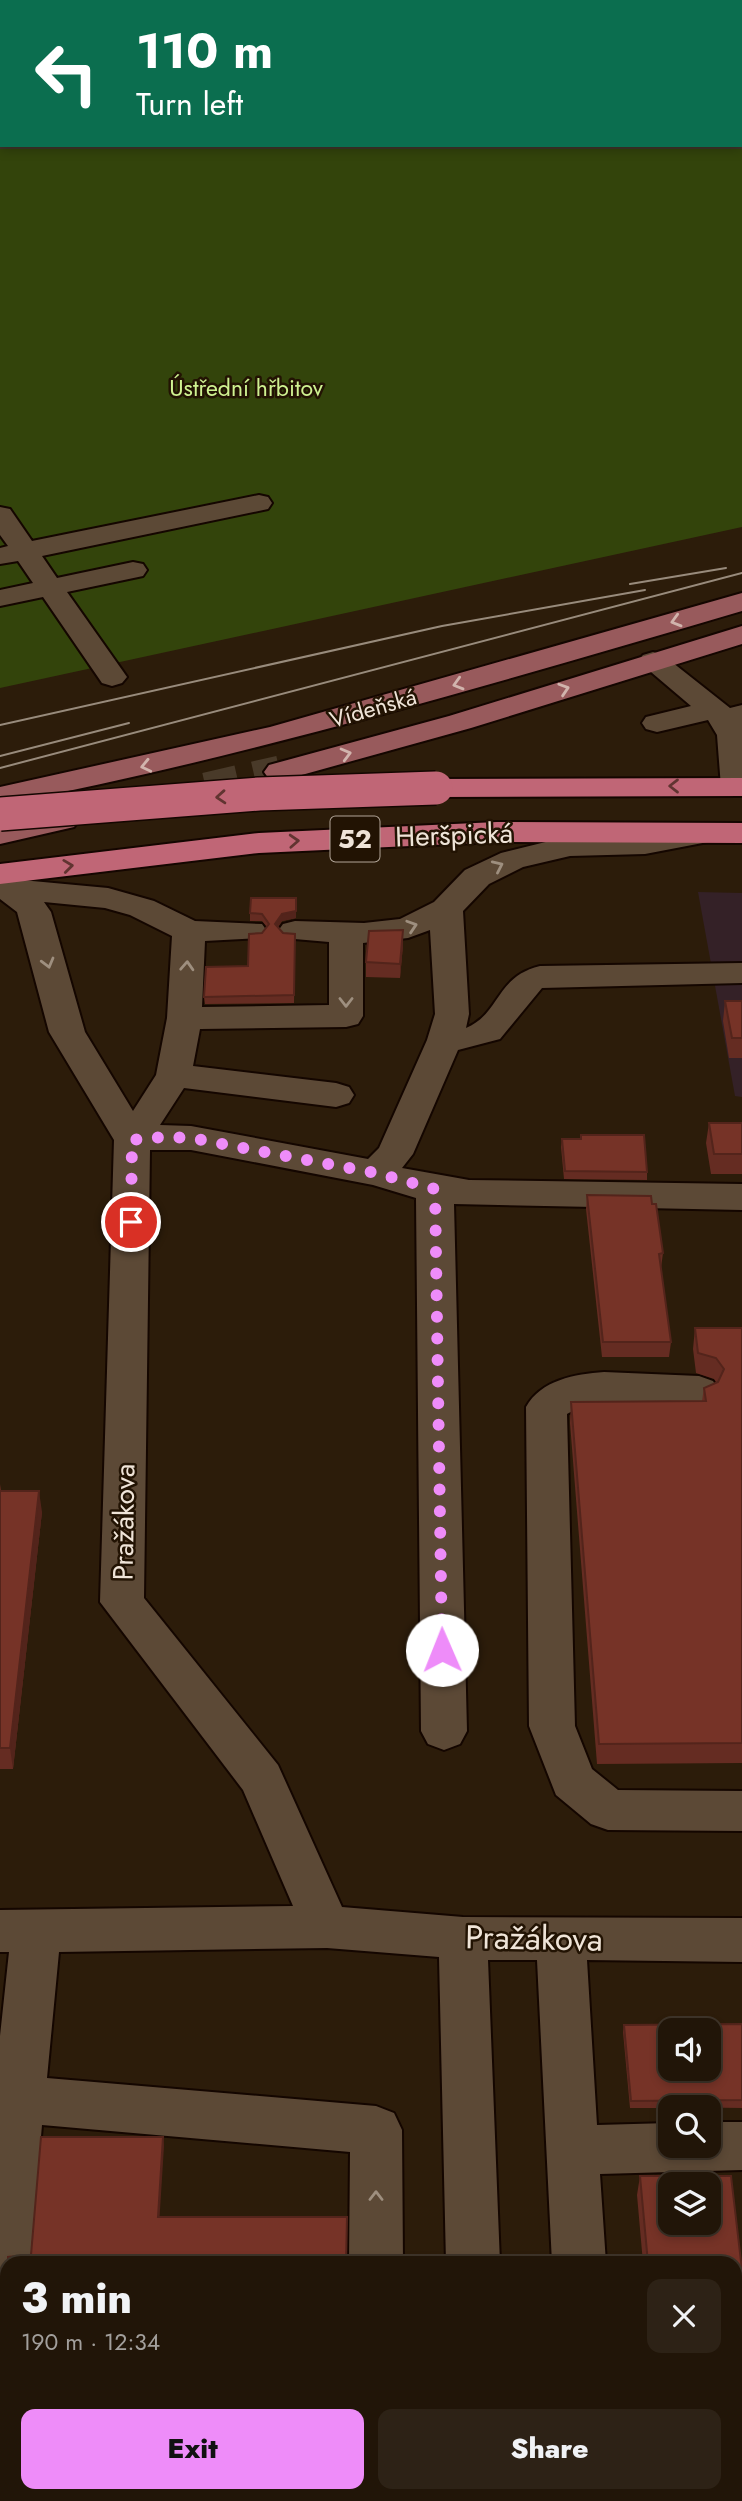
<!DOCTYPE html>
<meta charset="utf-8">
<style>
:root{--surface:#211508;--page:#2d2216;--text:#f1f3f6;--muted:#a29f9c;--line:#3e3429;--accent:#ee8cf9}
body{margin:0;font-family:Jost,sans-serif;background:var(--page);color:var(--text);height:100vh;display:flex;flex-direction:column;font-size:26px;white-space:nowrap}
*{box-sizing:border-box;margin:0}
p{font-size:23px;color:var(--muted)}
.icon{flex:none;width:38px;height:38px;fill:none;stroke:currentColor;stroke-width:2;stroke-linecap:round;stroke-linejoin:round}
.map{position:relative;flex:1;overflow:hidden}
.drawer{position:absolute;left:0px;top:2256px;width:742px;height:247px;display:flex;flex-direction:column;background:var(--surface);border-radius:21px 21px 0 0;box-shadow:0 4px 10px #0003,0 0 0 2px var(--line)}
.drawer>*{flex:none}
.hud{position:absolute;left:0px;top:0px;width:742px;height:147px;box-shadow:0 4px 10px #0003,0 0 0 2px var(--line);background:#0b6e4f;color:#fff;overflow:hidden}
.controls{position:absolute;left:658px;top:2018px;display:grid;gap:14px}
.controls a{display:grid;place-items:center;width:63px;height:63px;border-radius:14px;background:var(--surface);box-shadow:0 4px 10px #0003,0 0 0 2px var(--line);font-size:35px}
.pin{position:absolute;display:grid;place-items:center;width:60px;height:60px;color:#fff;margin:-30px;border:4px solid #fff;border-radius:50%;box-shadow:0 2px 7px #0007}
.me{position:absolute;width:77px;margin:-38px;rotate:359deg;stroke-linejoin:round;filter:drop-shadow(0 0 5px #0008)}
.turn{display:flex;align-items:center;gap:24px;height:147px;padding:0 21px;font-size:32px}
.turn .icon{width:91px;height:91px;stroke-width:2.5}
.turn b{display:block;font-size:49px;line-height:60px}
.round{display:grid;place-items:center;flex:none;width:74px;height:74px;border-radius:14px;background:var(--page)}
.headline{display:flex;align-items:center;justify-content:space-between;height:119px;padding:0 21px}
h1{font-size:42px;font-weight:800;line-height:52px}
.primary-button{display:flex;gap:14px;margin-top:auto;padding:14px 21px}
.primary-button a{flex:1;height:80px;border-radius:14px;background:var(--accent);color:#111;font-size:28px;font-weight:800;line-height:80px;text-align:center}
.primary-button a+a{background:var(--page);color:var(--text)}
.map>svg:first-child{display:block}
.commercial{fill:#342127}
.green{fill:#33440b;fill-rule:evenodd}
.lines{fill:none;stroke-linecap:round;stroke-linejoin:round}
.major-tunnel{stroke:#493a29;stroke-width:33;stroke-dasharray:33 17;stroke-linecap:butt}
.minor-casing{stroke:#140600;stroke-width:4}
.major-casing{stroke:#140600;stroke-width:4}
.highway-casing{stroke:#140600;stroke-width:4}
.minor{fill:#5c4936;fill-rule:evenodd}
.major{fill:#985a5c;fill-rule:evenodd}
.highway{fill:#c06676;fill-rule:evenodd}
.tram{stroke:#988b7c;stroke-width:2}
.highway-bridge-casing{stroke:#140600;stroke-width:36;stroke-linecap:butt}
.highway-bridge{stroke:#c06676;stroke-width:33}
.wall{fill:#652c22;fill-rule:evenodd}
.shaded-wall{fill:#53241b}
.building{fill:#763327;stroke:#53241b;stroke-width:2;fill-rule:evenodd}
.oneway{stroke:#d1b4ad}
.oneway2{stroke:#613431}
.oneway3{stroke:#9e8f7f}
.route{stroke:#ee8cf9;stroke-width:12;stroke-dasharray:0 21.6}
.labels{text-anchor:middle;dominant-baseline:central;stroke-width:5;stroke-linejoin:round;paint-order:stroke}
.far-park-label{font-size:23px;fill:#cff291;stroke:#221303}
.far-street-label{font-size:23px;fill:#efe4d8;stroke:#221303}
.shield{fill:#221303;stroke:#b2a598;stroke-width:2}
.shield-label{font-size:26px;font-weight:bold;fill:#efe4d8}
.street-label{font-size:28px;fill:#efe4d8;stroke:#221303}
.near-street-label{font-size:33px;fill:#efe4d8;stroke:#221303}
</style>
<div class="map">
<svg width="742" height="2501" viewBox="0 0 742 2501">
<rect width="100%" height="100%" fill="#2c1c0a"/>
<!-- commercial -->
<path class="commercial" d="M698,892L742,893V1097L735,1096Z"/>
<!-- green -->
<path class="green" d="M0,0H742V527L0,688ZM2,2H740V145H2Z"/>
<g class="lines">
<!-- major-tunnel -->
<path class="major-tunnel" d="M206,789L280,772"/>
<defs>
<path id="minor" d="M259,495L268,497L272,503L268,509L42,556L57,578L133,562L143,564L147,570L143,576L67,592L127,677L122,683L112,686L102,683L43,597L0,606V590L33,583L18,561L0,564V548L8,546L0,535V507L10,509L32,541Z
M653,652L663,655L730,708L742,705V795L726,794L721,787L717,735L708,720L657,732L646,729L642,723L646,717L691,706L638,661L643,655Z
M702,824L713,827L718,834L713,841L645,854L570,856L523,867L489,884L463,911L469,1014L466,1028C501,1013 495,977 540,966L742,963V983L542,988L500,1039L458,1050L413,1154L402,1168L469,1180L742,1184V1210L454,1204L467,1731L460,1744L444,1750L428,1744L421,1731L416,1198L373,1185L191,1150H150L144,1598L278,1765L342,1907L463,1917L742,1918V1962L587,1960L597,2125L670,2123V2146H709V2122H742V2170L600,2174L606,2263H552L537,1960H488L500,2263H446L439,1957L327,1948L59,1952L47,2078L376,2106L394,2113L402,2130L403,2263H349L350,2152L42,2125L30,2263H7V2312L0,2315V2036L9,1952H0V1910L293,1906L243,1790L100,1602L114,1140L49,1032L17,912L0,899V878L108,888L154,901L195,921L262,924L267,931L262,938L205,941L202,1007L329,1005V942L283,938L278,931L283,924L295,921L364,923L400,919L434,902L465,870L501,853L570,836L645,834ZM44,902L105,908L130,915L172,936L167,1018L156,1075L133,1111L85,1032L51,912ZM430,930L435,1014L427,1040L379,1148L368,1159L191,1126L160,1125L184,1088L336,1107L349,1103L354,1095L349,1087L336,1083L193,1066L200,1029L346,1027L358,1024L363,1016V943L408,938Z
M604,1372L699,1376L713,1381L719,1391L713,1401L699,1406C657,1404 603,1392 567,1414L575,1726L592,1769L618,1790L742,1791V1831L608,1830L591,1824L556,1795L529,1726L526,1407C541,1380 575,1374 604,1372Z
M348,2496H406V2501H348Z
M451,2496H509V2501H451Z
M565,2496H623V2501H565Z"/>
<path id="major" d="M742,593V611C496,683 252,756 0,805V787L270,727Z
M742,626V644L471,728L280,781L269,779L264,772L269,765L449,716Z
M63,810L74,813L79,820L74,827L0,844V824Z"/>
<path id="highway" d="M742,778V796L436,797L425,795L420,788L425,781L436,779Z
M497,822L742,823V843L497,842L259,853L0,884V864L259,833Z"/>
</defs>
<!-- minor casing -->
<use href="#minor" class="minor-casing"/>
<!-- major casing -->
<use href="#major" class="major-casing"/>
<!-- highway casing -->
<use href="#highway" class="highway-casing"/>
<!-- minor -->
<use href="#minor" class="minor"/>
<!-- major -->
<use href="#major" class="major"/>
<!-- highway -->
<use href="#highway" class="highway"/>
<!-- tram -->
<path class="tram" d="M630,584L726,568
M0,725L442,626L645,590
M0,756L129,723
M0,768L742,573"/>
<defs>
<path id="highway-bridge" d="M0,814L259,794L436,788"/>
</defs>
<!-- highway-bridge casing -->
<use href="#highway-bridge" class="highway-bridge-casing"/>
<!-- highway-bridge -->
<use href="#highway-bridge" class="highway-bridge"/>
</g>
<!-- wall -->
<path class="wall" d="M296,898V918L282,921L278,927L283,933L295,934L294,1003L205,1004L204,997L248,966L262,933L267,927L262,921H250V913Z
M403,945L400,978L366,977V962Z
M725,1001H742V1058H729L723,1021Z
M709,1123H742V1174H711L706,1143Z
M562,1139L647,1172V1180L564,1179L561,1147Z
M587,1195L652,1204L663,1253L661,1268L671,1342L669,1357H602L586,1209Z
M695,1328H742V1763L597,1764L570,1423L571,1402L702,1401L704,1388L716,1382L714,1379L696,1373L693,1349Z
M0,1484L1,1491L42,1512L13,1769H0Z
M742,2024V2108L670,2107V2108H630L623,2032L624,2025Z
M640,2176H731L742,2270V2501H665L664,2496H735V2263H643L637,2195ZM670,2184H709V2222H670Z"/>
<!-- shaded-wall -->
<path class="shaded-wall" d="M296,898V918L282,921L275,931V924Z
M403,930V945L400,978V964Z
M39,1491L42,1512L13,1769L10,1748Z
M163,2137L164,2146L159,2226L158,2217Z"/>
<!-- building -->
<path class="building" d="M251,898H296V911L282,914L275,924L283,933L295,934L294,995L204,997L206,967L248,966L249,934L262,933L269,924L262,914L250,913Z
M403,930L400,964L366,962L369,931Z
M725,1001H742V1038H732Z
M709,1123H742V1154H714Z
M581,1135H644L647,1172L565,1171L562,1139H581Z
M587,1195L651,1196L652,1204H656L663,1253L659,1254L671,1342H603Z
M695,1328H742V1743L599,1744L571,1402L706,1401L704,1388L718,1382L724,1369L716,1358L698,1353Z
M0,1491H39L10,1748H0Z
M742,2024V2100L631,2101L624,2025ZM670,2030H709V2068H670Z
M41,2137H163L158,2217H347L346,2263H8V2257L31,2255Z
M640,2176H731L742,2270V2492H735V2263H648ZM670,2184H709V2222H670Z
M7,2304V2496H346V2501H0V2308Z"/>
<!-- one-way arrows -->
<defs><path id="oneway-chevron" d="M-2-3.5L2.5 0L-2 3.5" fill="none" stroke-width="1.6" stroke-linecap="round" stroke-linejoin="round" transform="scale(1.75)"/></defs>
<g class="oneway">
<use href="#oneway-chevron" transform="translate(676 621) rotate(164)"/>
<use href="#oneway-chevron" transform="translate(458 684) rotate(164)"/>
<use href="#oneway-chevron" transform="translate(564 689) rotate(-18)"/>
<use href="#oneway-chevron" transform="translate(346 754) rotate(-15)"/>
<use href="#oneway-chevron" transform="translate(146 766) rotate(167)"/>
</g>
<g class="oneway2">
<use href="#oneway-chevron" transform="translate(674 786) rotate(180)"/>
<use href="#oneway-chevron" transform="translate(221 797) rotate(176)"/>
<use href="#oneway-chevron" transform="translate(294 841) rotate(-3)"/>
<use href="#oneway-chevron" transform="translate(68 866) rotate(-7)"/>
</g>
<g class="oneway3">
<use href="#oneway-chevron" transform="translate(498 866) rotate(-25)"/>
<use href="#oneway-chevron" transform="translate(412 926) rotate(-18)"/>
<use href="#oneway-chevron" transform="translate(48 963) rotate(75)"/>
<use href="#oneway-chevron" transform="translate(187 966) rotate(-87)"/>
<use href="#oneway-chevron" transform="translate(346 1002) rotate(90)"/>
<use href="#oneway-chevron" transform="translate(376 2196) rotate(-90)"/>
</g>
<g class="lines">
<!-- route -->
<path class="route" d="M131,1222L132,1140L162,1137L191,1138L376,1173L435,1189L442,1650"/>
</g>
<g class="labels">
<!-- far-park labels -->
<g class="far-park-label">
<text x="246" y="388">Ústřední hřbitov</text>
</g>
<!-- far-street labels -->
<g class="far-street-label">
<text transform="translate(373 708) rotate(-16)">Vídeňská</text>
</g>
<!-- shield labels -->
<rect class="shield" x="330.5" y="816.5" width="49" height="45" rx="5"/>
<g class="shield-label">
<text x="355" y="839">52</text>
</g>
<!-- street labels -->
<g class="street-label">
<text transform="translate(454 835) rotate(-2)">Heršpická</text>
<text transform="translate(124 1522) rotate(-89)">Pražákova</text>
</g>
<!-- near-street labels -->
<g class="near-street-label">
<text transform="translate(534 1938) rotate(1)">Pražákova</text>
</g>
</g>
</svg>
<div class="controls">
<a><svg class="icon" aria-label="sound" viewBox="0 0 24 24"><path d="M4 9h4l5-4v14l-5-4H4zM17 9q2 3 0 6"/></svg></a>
<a><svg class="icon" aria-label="search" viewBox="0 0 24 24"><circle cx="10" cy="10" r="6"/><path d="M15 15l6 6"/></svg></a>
<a><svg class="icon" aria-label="layers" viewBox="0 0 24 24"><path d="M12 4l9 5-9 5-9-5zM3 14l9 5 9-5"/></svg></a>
</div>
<div class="pin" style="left:131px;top:1222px;background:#d93025"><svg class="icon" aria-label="arrive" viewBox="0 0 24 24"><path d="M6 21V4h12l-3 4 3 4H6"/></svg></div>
<svg class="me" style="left:442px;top:1650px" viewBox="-20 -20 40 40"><circle r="19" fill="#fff"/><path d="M0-13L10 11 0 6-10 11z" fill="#ee8cf9"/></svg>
<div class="hud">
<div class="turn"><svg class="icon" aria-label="left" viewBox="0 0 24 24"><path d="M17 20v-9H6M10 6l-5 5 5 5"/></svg><div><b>110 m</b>Turn left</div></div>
</div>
<section class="drawer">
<div class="headline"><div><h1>3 min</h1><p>190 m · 12:34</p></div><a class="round"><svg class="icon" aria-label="close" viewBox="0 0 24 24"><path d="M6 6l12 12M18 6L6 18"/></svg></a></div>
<div class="primary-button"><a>Exit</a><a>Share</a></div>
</section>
</div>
